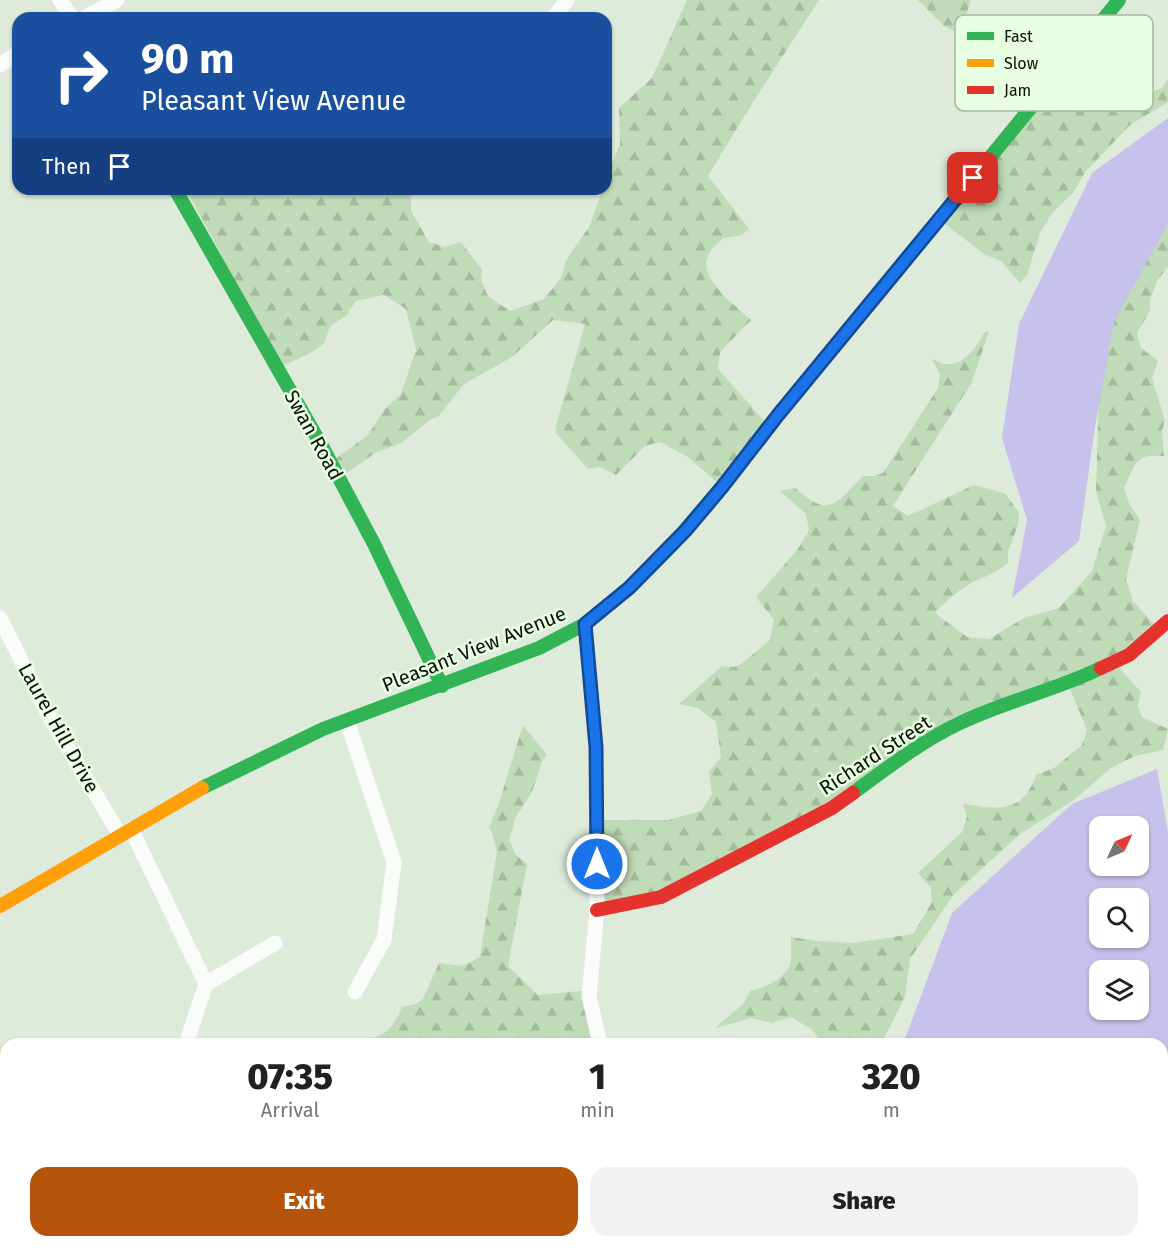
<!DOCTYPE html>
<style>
:root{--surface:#fff;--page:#f2f2f2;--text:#202124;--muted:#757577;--accent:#b45309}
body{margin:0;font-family:"Fira Sans",sans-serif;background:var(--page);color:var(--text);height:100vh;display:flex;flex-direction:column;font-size:22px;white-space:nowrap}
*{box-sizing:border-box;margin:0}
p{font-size:20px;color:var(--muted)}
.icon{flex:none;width:33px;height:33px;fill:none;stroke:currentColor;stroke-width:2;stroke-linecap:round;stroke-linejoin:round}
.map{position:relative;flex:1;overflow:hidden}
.side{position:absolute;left:0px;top:1038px;width:1168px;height:210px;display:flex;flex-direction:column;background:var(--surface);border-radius:18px 18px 0 0;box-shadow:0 2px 4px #0004}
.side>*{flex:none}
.hud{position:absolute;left:12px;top:12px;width:600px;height:183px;border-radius:18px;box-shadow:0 2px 4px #0004;background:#1a4fa0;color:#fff;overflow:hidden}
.needle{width:39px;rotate:46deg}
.fabs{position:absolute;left:1089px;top:816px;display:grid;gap:12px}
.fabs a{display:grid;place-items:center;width:60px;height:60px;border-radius:12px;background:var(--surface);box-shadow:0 2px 4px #0004;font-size:30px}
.pin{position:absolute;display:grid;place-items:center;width:51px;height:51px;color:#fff;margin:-26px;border-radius:12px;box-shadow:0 3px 9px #0006}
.me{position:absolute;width:66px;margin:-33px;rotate:0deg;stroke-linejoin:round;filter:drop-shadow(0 0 4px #0008)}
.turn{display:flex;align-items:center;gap:21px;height:126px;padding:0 30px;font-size:27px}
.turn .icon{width:78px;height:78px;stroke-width:2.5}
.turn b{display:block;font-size:42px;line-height:51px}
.then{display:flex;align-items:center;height:57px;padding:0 30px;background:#0003;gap:12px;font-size:22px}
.eta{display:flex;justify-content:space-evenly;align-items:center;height:102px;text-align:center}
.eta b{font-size:36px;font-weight:800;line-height:42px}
.cta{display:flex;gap:12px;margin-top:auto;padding:12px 30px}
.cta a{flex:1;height:69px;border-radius:18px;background:var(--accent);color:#fff;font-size:24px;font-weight:800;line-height:69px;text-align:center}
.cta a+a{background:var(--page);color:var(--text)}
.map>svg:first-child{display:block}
.forest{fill:url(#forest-firs)}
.water{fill:#c6c2ec;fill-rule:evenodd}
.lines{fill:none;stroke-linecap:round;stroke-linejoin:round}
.stream{stroke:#c6c2ec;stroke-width:5}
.street{stroke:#fafcfa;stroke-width:15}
.fast{stroke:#30b455;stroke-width:14}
.slow{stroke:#ff9f0a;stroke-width:14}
.jam{stroke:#e5322d;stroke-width:14}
.route-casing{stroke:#114b97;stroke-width:15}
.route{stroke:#1a73e8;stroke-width:10}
.labels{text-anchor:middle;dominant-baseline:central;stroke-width:5;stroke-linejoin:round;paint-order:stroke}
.street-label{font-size:20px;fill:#080f06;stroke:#e8ffe1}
.key{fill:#e8ffe1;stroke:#a5b79f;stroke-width:1.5}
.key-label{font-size:16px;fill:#080f06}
</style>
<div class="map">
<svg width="1168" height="1248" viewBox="0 0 1168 1248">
<defs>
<pattern id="forest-firs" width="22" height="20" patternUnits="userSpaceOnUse" patternTransform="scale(1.5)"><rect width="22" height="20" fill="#c0dbb8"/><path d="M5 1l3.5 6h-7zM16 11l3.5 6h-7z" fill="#a4bb9d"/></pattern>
</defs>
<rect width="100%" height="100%" fill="#deebdb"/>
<!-- forest -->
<path class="forest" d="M687,0H819L748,110L708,176L749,229L742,235L723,238C719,243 710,249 708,256C698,279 736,306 751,320L720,352L718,369L769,426L720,485L688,457L660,442L645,446L616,475L600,467L588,469L556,433V426L585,324L553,320L512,357L464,384L438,417L431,419L401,443L375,453L342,476L335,459L367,436L385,409L401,394L416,350L406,309L384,295L356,301L346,316L330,326L324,343L312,352L281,367L186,189H411V211L429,242L445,247L461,242L482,270L481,280L488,296L510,311L544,299L561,278L566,260L589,227L603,189H606V180L620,144L619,108L652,78Z
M918,0H971L960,33L945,27Z
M1168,79V102L1130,125L1085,172L1074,192L1053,212L1040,233L1027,275L1020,283L1002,262L984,254L940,220L1049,81L1086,105L1123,103L1162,88Z
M1168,217V267L1158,279L1150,299V311L1137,333L1141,348L1158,361L1152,378L1165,421L1162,431L1164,456C1134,454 1136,464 1124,488L1129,503L1140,520L1126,579L1133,601L1158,629L1115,663L1141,692L1138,706L1142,717L1168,729L1163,750L1135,756L1111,768L1074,800L1020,834L954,894L910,959L905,997L881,1044H824L810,1028L790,1017L772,1023L751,1018L715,1028L744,1003L750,991C764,988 788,978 791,961C792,953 791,945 791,937L817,941L854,943L913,934L932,902L931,888L918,873L962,832L967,817L963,804C998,809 1022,815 1036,775L1054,768L1082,745L1087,730L1068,684L991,711L669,893L602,907L600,820H668L701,811L712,794L709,772L721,757L716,722L698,708L679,704L722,666L734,667L741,664L770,640L774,620L756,597L798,549L809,530L806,514L780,491L795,488C830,519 835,504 863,476H874L883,473L938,388L940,375L932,359C936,360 941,364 945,364C962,367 978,347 983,333L989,331L972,382L893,506L908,516L974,485L1006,494L1019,513L1018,525L1008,552V563C998,571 990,575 978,580C962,587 947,599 935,613L967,637L989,639L1024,618L1059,608L1092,571L1106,526L1096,491L1099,388L1121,291Z
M523,725L547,755L543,759L532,792L516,817L509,840L516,855L527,864L508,966L538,995L590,990L601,1044H360C386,1033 390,1034 402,1007L416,1004L423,999L439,963L463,966L480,957L497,851L491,830L489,828L499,803Z
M41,1242H364L365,1248H29Z
M608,1242H874L878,1248H608Z
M904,1242H1070L1069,1248H897Z"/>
<!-- water -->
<path class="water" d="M1168,118V223L1114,322L1095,427L1079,541L1012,598L1027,520L1002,438L1019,324L1092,173Z
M1157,769L1168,832V1248H1070L1072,1242H1162V1044H903L952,913L1072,804ZM1100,826H1138V866H1100ZM1100,898H1138V938H1100ZM1100,970H1138V1010H1100Z"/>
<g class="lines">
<!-- stream -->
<path class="stream" d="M747,1242L753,1248
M315,1248L318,1242"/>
<!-- street -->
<path class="street" d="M60,0L72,18
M84,18L117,0
M553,18L567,0
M0,65L18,53
M0,618L51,720L120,835
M585,624L596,747L597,910L589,996L600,1044
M347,721L394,862L384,940L355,992
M131,829L206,984L186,1044
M206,984L275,943
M0,1063L6,1074
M0,1147L6,1142
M607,1248V1242"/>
<!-- fast -->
<path class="fast" d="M175,189L323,448L374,544L442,686
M896,272L1119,0
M202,788L323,729L539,648L585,624L629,588L673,544L724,484
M853,793C887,768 922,741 960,723C1006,701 1056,690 1101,668"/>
<!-- slow -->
<path class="slow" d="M0,906L202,788"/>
<!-- jam -->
<path class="jam" d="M724,484L778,415L896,272
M1101,668L1129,655L1168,621
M597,910L661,897L832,808L853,793"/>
</g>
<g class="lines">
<defs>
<path id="route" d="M597,864L596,747L585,624L629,588L686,530L723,486L778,415L973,178"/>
</defs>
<!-- route casing -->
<use href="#route" class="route-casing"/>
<!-- route -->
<use href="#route" class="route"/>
</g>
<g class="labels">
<!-- street labels -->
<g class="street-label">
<text transform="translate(314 435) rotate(61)">Swan Road</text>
<text transform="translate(474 649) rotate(-22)">Pleasant View Avenue</text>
<text transform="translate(59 728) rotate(61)">Laurel Hill Drive</text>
<text transform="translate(875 755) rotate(-33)">Richard Street</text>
</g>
</g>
<!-- legend -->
<rect x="955" y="15" width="198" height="96" rx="9" class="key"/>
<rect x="967" y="32" width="27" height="8" fill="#30b455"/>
<rect x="967" y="59" width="27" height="8" fill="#ff9f0a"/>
<rect x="967" y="86" width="27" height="8" fill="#e5322d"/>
<g class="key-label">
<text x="1004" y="42">Fast</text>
<text x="1004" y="69">Slow</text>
<text x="1004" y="96">Jam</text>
</g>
</svg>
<div class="fabs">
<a><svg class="needle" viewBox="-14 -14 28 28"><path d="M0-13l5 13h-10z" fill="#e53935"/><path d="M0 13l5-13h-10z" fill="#757577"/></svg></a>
<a><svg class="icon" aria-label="search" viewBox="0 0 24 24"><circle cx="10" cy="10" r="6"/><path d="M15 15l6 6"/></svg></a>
<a><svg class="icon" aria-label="layers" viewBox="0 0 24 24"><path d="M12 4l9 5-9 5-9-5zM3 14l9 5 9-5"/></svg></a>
</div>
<div class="pin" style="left:973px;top:178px;background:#d93025"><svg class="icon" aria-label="arrive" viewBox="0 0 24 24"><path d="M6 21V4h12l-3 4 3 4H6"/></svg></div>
<svg class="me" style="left:597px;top:864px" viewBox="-20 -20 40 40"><circle r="17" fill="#1a73e8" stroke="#fff" stroke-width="3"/><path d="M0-11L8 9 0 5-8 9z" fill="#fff"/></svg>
<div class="hud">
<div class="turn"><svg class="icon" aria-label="right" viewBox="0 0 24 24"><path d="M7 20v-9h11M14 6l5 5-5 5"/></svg><div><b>90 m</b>Pleasant View Avenue</div></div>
<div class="then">Then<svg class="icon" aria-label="arrive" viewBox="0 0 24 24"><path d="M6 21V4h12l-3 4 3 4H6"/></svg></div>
</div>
<section class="side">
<div class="eta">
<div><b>07:35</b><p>Arrival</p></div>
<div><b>1</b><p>min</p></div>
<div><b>320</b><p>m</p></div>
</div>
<div class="cta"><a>Exit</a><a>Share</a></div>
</section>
</div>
